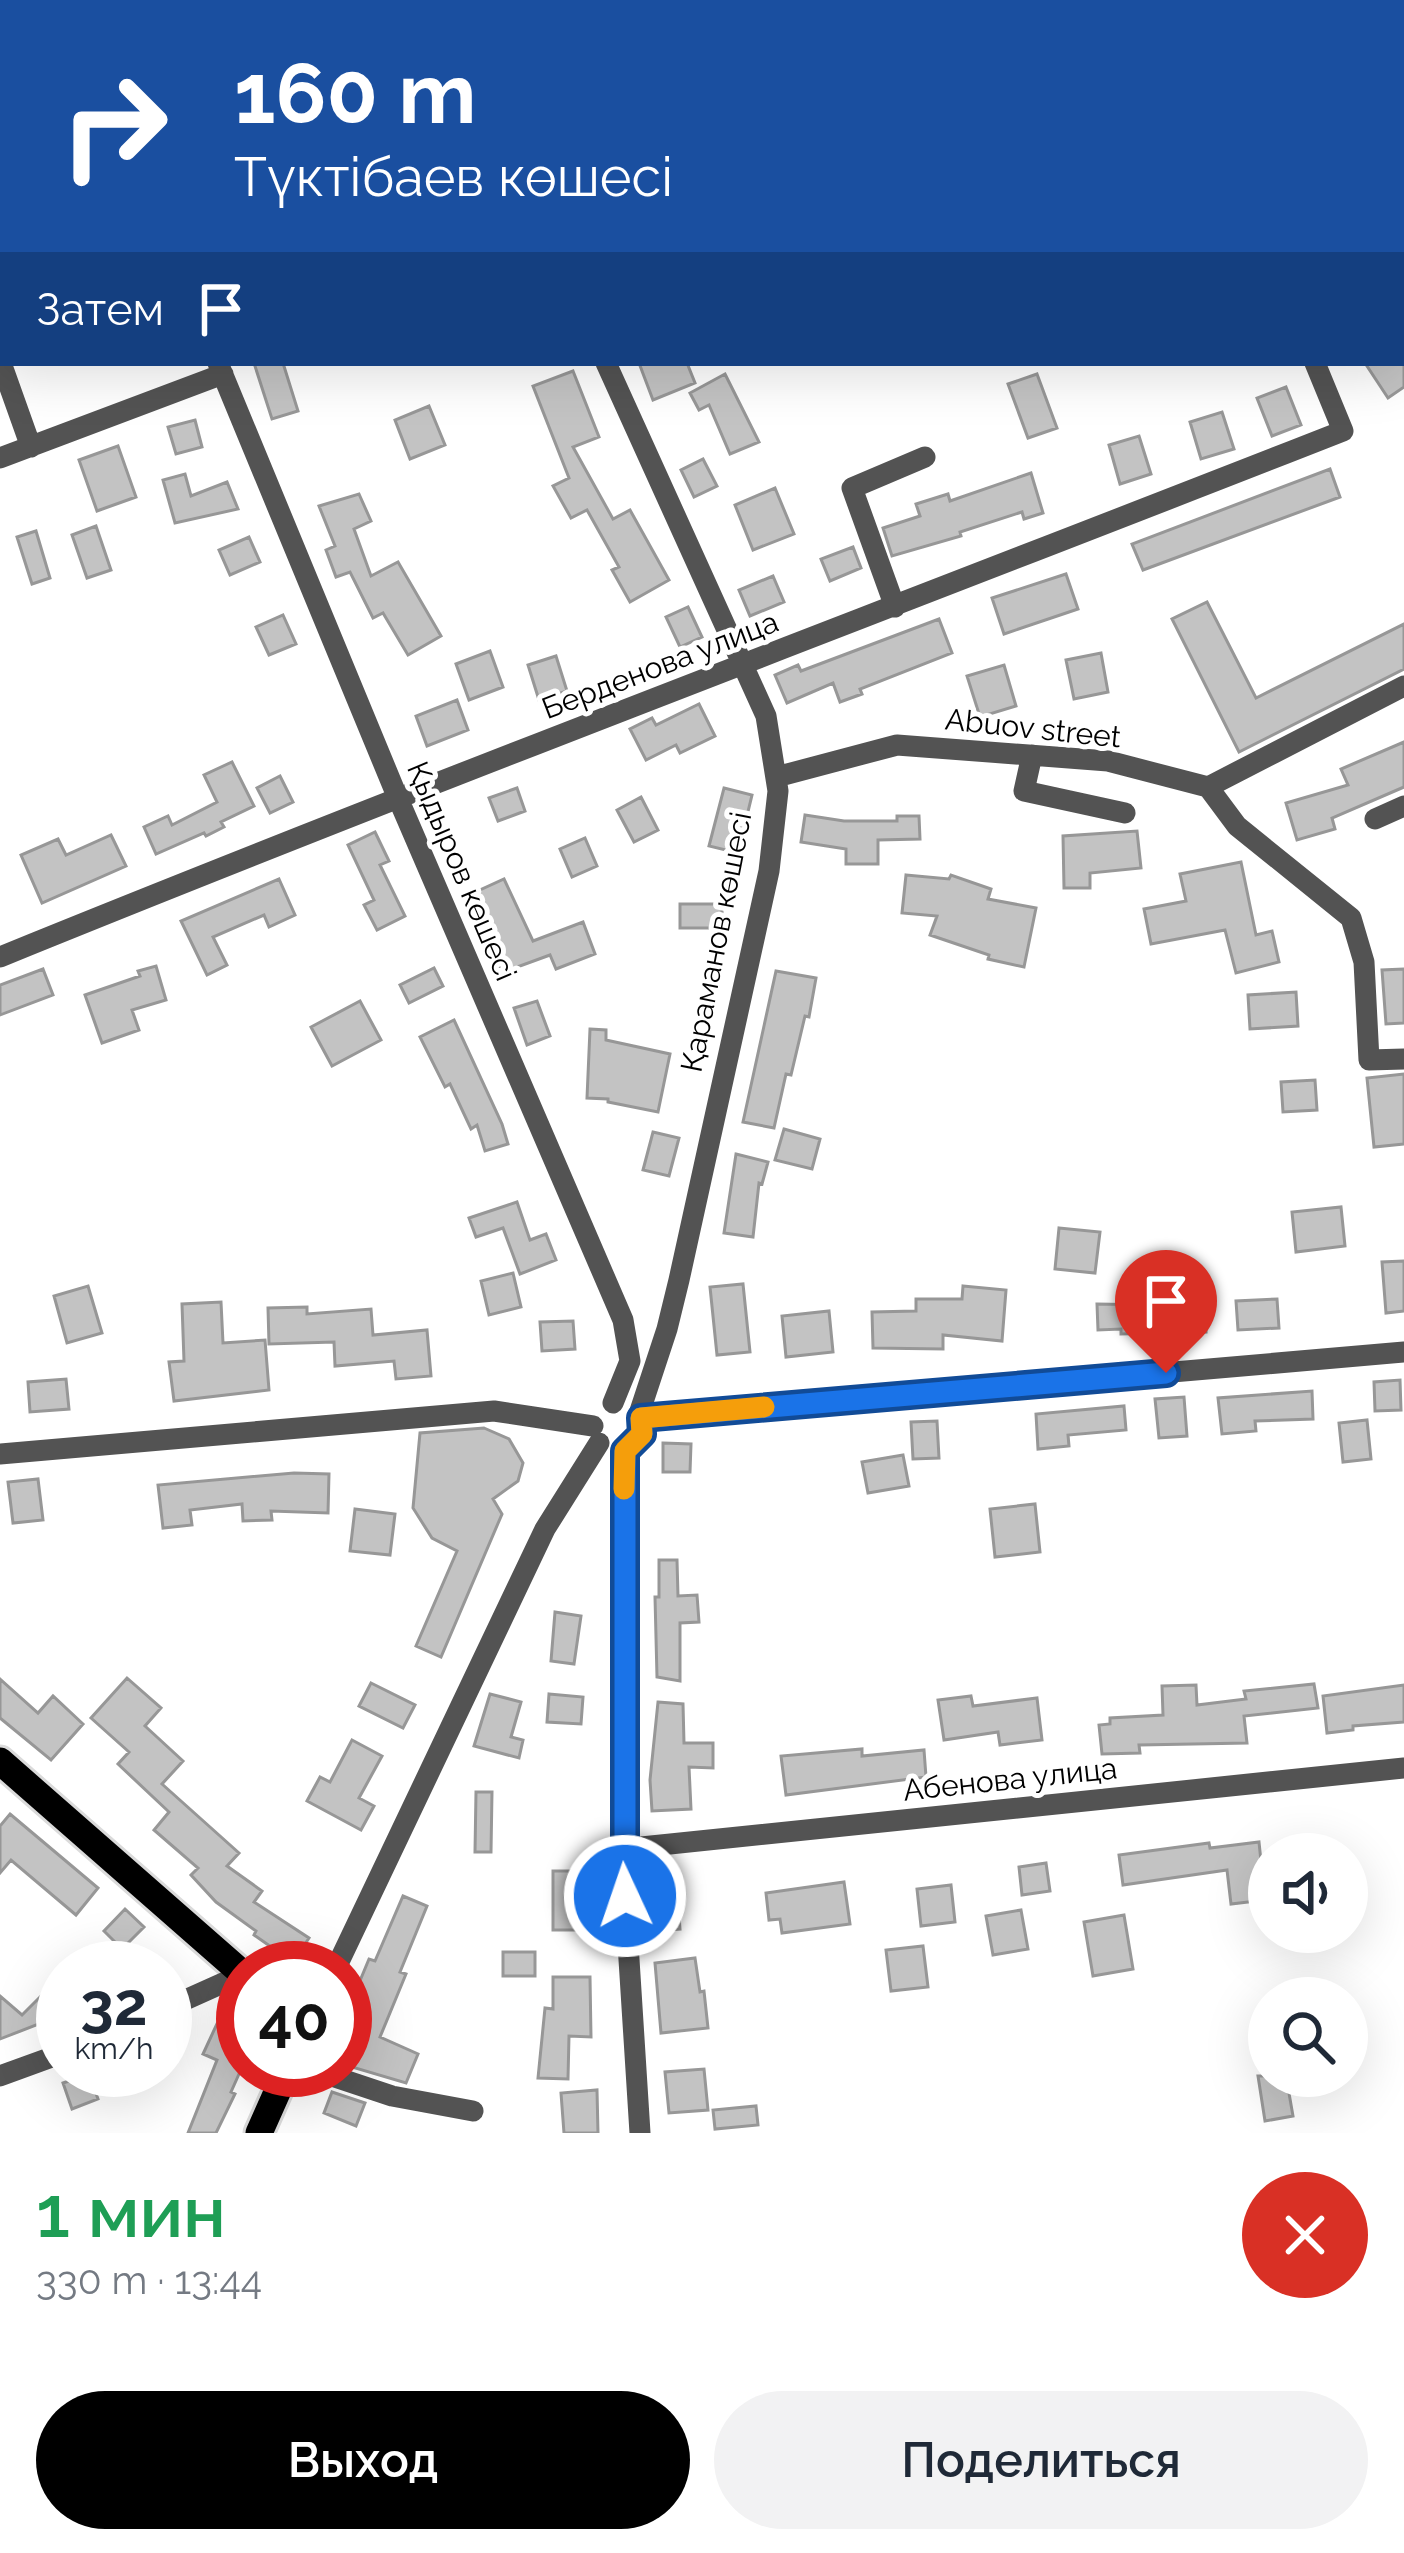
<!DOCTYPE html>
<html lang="ru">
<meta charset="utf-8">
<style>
:root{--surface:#fff;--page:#f2f2f3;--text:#1f2937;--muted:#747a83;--accent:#000}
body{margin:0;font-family:Raleway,sans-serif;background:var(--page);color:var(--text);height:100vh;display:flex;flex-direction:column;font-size:45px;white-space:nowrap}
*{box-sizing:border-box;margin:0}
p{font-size:39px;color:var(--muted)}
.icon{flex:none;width:66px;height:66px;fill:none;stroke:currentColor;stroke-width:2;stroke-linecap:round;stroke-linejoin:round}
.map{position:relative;height:2133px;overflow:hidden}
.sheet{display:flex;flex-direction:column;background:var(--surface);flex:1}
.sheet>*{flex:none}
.top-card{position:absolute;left:0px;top:0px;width:1404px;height:366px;box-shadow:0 12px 48px #0002;background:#1a4fa0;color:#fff;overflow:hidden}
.buttons{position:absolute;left:1248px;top:1833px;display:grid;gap:24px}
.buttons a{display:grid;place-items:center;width:120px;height:120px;border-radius:50%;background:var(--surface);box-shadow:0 12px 48px #0002;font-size:60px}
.speed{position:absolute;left:36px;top:1941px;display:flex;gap:24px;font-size:60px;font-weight:700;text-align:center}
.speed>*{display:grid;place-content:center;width:156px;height:156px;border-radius:50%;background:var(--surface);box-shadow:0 12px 48px #0002;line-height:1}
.speed small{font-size:30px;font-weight:400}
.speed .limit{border:18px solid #d22;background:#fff;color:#111}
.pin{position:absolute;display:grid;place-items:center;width:102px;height:102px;color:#fff;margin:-123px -51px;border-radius:50% 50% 50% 0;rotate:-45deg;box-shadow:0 0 12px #0007}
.pin .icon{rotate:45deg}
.me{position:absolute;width:132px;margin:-66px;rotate:357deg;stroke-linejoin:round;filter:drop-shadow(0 0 9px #0008)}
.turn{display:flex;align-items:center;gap:42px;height:252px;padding:0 36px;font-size:54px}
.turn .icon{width:156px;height:156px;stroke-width:2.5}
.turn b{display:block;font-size:84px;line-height:102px}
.then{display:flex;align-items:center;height:114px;padding:0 36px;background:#0003;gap:24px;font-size:45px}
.round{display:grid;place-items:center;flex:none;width:126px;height:126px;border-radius:63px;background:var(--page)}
.headline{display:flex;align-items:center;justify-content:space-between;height:204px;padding:0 36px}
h1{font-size:72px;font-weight:600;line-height:90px;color:#1e9e55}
.button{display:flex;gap:24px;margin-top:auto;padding:24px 36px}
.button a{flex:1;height:138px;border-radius:72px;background:var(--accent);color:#fff;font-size:48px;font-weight:600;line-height:138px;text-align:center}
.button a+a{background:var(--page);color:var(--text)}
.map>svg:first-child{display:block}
.building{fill:#c3c3c3;stroke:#979797;stroke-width:3}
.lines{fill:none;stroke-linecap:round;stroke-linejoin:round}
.major-casing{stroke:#dbdbdb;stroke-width:33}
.minor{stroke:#535353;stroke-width:21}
.major{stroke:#000;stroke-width:27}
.route-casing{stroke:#114b97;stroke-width:30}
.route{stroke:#1a73e8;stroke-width:21}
.slow{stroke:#f59e0b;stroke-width:21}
.labels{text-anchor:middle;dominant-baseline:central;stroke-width:10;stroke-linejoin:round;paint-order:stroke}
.street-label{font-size:30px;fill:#000;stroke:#fff}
</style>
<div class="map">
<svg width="1404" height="2133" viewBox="0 0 1404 2133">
<rect width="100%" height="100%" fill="#fff"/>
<!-- building -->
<path class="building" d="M254,363H283L298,411L272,419Z
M639,363H687L695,383L653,400Z
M1365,363H1404V387L1388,398Z
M573,371L599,437L573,447L613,519L630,510L669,580L630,602L612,570L619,567L587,510L571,518L553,486L569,478L533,386Z
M725,374L759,442L730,454L709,405L699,410L690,393Z
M1037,374L1057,428L1028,438L1008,384Z
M1286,387L1301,425L1272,436L1257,398Z
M429,406L445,445L410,459L395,420Z
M1222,412L1234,449L1201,459L1190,422Z
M195,420L202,447L176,454L168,427Z
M1139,436L1151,474L1120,484L1109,445Z
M118,446L136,497L97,511L79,460Z
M703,459L717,486L694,497L681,470Z
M1330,469L1340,497L1143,570L1132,544Z
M1031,473L1043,513L1024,519L1022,512L960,532L961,536L892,556L883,528L920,516L916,504L948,494L950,501Z
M185,474L191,496L227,482L238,509L175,523L163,480Z
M775,488L794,534L753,550L735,505Z
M359,494L371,521L354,529L371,576L398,562L441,636L408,655L383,613L373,618L350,572L336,577L326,550L335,546L319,506Z
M96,526L111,570L87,578L72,535Z
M36,531L50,578L32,584L17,537Z
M249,537L260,562L230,575L219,550Z
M853,547L861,568L830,581L821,559Z
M1066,574L1078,609L1004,634L992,598Z
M773,576L784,602L750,616L739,590Z
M1207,602L1256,698L1404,624V669L1239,752L1172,619Z
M688,607L702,637L680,647L666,617Z
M283,615L296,644L269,655L256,627Z
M939,619L952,653L860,689L862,694L840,702L833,683L787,703L775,675L798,665L801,671Z
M490,651L503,687L469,700L456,664Z
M1101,653L1108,692L1074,699L1066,660Z
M556,656L567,691L539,700L528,665Z
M1004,665L1016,706L980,717L967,676Z
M457,700L468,730L427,746L416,716Z
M699,704L715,736L680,753L676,745L646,760L630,729L652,718L656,725Z
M1404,742V787L1332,818L1335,829L1297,840L1286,803L1348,785L1341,769Z
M232,762L254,806L221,822L224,827L206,836L204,833L156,854L144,827L168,816L172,825L217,802L204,775Z
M280,776L293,802L270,813L257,788Z
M517,788L525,811L498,821L489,798Z
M724,788L752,795L738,853L709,846Z
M641,797L658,830L634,842L617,810Z
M805,815L844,821H897V816H919L920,839L878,840V864H846V849L801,842Z
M1137,831L1141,868L1090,873V888H1064L1063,836Z
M375,832L389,861L380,865L405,916L377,930L364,905L374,900L348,845Z
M111,835L126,866L42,903L21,855L58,839L66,855Z
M585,838L597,866L572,877L560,849Z
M1241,862L1256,935L1272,931L1279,962L1236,973L1225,930L1151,944L1144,909L1186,901L1180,874Z
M906,875L949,879L951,875L991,889L988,899L1036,908L1024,967L988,959L989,955L930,935L937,916L902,913Z
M279,879L295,915L269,927L264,915L213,937L227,965L207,975L181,921Z
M504,879L533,941L583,922L595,954L556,969L550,955L501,973L469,895Z
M680,904H722V928H680Z
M156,966L166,1000L132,1010L139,1030L102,1043L85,995L140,976L138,971Z
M434,968L443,986L409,1003L400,985Z
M43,969L53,995L0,1015V985Z
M1404,969V1023L1386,1024L1382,970Z
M776,971L816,978L809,1017L805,1016L791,1075L786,1074L774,1128L743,1122Z
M1296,992L1298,1026L1250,1029L1248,995Z
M360,1001L381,1040L332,1066L311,1027Z
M537,1001L550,1036L527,1045L514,1008Z
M454,1020L502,1124L508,1144L485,1151L477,1125L471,1129L450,1084L445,1087L420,1037Z
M590,1029L606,1030V1040L670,1054L658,1112L608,1102V1099L587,1098Z
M1404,1074V1144L1374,1147L1367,1078Z
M1315,1080L1317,1110L1283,1112L1281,1082Z
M784,1129L820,1139L812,1169L775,1160Z
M653,1132L679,1138L669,1176L643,1170Z
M736,1154L768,1162L762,1184L759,1183L753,1237L724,1233Z
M517,1202L530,1240L546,1234L556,1260L520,1274L503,1228L476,1237L469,1218Z
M1341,1207L1345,1246L1296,1252L1292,1212Z
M1059,1228L1100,1232L1095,1273L1055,1269Z
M1404,1261V1311L1386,1313L1382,1262Z
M513,1273L521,1307L489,1315L481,1281Z
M743,1284L750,1352L717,1355L710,1287Z
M88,1286L102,1333L67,1343L54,1296Z
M963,1286L1006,1290L1002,1341L943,1335V1349L873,1348L872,1312L916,1311V1299H962Z
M1277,1299L1279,1328L1238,1330L1236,1301Z
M221,1302L223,1343L265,1340L269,1390L174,1401L169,1362L184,1361L182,1304Z
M1097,1304L1206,1306V1332L1121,1334V1329L1098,1330Z
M307,1307V1314L371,1309L373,1335L427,1330L431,1376L396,1379L394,1361L335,1366L334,1342L269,1344L268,1308Z
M829,1311L833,1352L786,1357L782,1316Z
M573,1321L575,1349L542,1351L540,1322Z
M66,1379L69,1409L30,1412L28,1382Z
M1400,1380L1401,1410L1375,1411L1374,1382Z
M1312,1391L1313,1419L1255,1421L1256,1431L1222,1434L1218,1398Z
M1184,1397L1187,1436L1159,1438L1155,1399Z
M1124,1406L1126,1430L1068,1435L1069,1446L1038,1449L1036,1414Z
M1367,1420L1371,1459L1343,1462L1339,1423Z
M937,1421L939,1458L913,1459L911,1422Z
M484,1428L509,1439L523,1463L518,1481L493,1499L502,1514L441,1657L416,1646L457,1551L432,1538L413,1508L420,1433Z
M663,1443L691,1444L690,1472H663Z
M903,1455L909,1486L868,1493L862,1462Z
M294,1473L329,1474L328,1513L271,1511L272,1520L243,1521L242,1504L190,1510L192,1525L163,1528L158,1485Z
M38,1479L43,1520L13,1523L8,1482Z
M1035,1504L1040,1552L995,1557L990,1509Z
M355,1509L395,1514L390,1555L350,1551Z
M659,1560H677L678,1596L697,1595L699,1622L680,1623V1681L657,1677L655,1597H659Z
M555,1612L581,1616L574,1664L551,1661Z
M127,1678L161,1708L145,1726L183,1761L162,1784L239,1853L227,1866L262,1891L254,1902L309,1938L291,1965L272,1952L274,1949L254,1935L256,1931L216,1902L191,1875L198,1868L154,1830L169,1812L118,1764L129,1752L91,1718Z
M0,1679L38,1713L53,1696L83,1724L51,1760L0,1718Z
M371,1683L415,1705L403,1728L359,1706Z
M1314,1684L1318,1708L1244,1716L1247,1743L1139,1745L1140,1753L1102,1754L1099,1725L1110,1724V1718L1163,1715L1162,1686L1196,1685L1197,1705L1246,1699L1244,1691Z
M1404,1685V1722L1353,1726V1730L1327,1733L1323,1696Z
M490,1694L521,1702L511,1737L523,1740L519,1758L474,1746Z
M549,1694L583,1697L581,1724L547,1722Z
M971,1696L973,1706L1037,1698L1042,1740L1000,1745L998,1732L944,1740L938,1700Z
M658,1702L683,1704L684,1743H713V1768L689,1767L691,1809L652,1811L650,1780Z
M352,1740L382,1756L359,1798L374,1806L361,1830L307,1801L320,1777L330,1782Z
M862,1749V1756L924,1750L926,1777L786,1795L781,1756Z
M476,1792H492L491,1852H475Z
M10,1814L98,1888L76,1915L11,1860L0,1873V1826Z
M1259,1842L1265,1900L1231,1904L1227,1870L1123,1885L1119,1855L1209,1843L1210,1848Z
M1046,1863L1050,1891L1022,1895L1019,1867Z
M553,1871H588L589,1930H553Z
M844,1882L850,1924L782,1933L780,1919L769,1920L766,1893Z
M951,1885L955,1922L921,1926L917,1889Z
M403,1896L427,1906L400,1972L406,1974L380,2037L418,2054L406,2083L345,2065V2017L369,1959L375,1961Z
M678,1900L680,1929L655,1931L652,1902Z
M125,1909L144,1927L122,1949L104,1931Z
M1021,1910L1028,1949L993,1955L986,1916Z
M1124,1915L1133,1969L1093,1976L1084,1922Z
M923,1946L928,1987L891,1991L886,1950Z
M503,1952H535V1976H503Z
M695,1958L700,1992L704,1991L708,2028L661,2033L655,1963Z
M553,1977H590L591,2037L569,2036L568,2079L538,2078L545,2008L553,2009Z
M53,1990L62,2015L0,2039V1996L22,2015L44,1993Z
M222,2013L243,2023V2065L231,2092L235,2094L216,2133H188L217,2060L203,2054Z
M704,2069L708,2110L669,2113L665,2072Z
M89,2074L98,2099L72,2109L63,2083Z
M1258,2076H1286L1293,2116L1265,2121Z
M597,2090L598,2133H564L561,2093Z
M332,2092L365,2103L356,2126L324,2113Z
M756,2106L758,2125L715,2129L713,2110Z"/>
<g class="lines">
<defs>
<path id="major" d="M0,1761L243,1974
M259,2133L287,2070"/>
</defs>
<!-- major casing -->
<use href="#major" class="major-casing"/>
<!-- minor -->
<path class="minor" d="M69,0L70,3
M430,0L432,3
M1164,0L1165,3
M9,3L17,0
M1118,3L1126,0
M0,245L3,253
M0,315L3,309
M0,360L31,447
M218,363L397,796L623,1320L630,1361L613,1403
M606,363L766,716L778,791L769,871L679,1280L667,1329L639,1414
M0,458L223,374
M895,607L852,488L925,457
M1032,755L1024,791L1125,813
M776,777L897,745L1108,761L1208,787L1404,686
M1208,787L1237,826L1351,918L1364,962L1369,1060L1404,1059
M1375,819L1404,806
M0,957C445,776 895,607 1343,431L1315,363
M641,1418L1404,1352
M625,1451L622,1849L640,2133
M0,1454L494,1411L593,1426
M622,1849L1404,1768
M336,1968L545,1529L599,1443
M165,2009L243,1974
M314,2070L392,2096L473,2111
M0,2076L63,2053"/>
<!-- major -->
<use href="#major" class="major"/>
</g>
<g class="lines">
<defs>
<path id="route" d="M625,1896V1451L642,1434L641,1418L1166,1373"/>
</defs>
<!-- route casing -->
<use href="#route" class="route-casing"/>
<!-- route -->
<use href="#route" class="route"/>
<!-- slow -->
<path class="slow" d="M624,1489L625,1451L642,1434L641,1418L764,1407"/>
</g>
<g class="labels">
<!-- street labels -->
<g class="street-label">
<text transform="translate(660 665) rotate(-21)">Берденова улица</text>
<text transform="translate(1033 728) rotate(6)">Abuov street</text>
<text transform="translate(462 871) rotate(67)">Қыдыров көшесі</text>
<text transform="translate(716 942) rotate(-79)">Қараманов көшесі</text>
<text transform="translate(1010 1779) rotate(-6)">Абенова улица</text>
</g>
</g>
</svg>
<div class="buttons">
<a><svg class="icon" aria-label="sound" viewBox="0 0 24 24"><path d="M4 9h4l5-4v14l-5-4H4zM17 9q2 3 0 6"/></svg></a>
<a><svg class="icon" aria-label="search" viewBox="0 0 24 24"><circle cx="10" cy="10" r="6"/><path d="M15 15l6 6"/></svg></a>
</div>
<div class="speed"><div>32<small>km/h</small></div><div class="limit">40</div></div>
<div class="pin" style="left:1166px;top:1373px;background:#d93025"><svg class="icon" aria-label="arrive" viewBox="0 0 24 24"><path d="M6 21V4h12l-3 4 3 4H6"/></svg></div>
<svg class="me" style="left:625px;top:1896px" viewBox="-20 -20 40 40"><circle r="17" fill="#1a73e8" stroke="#fff" stroke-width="3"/><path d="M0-11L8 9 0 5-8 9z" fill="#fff"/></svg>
<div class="top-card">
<div class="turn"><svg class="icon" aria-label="right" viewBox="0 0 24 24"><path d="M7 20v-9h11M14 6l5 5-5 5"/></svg><div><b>160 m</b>Түктібаев көшесі</div></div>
<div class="then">Затем<svg class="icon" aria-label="arrive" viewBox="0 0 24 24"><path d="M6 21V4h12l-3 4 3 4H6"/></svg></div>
</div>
</div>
<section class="sheet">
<div class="headline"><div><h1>1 мин</h1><p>330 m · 13:44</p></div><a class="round" style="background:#d93025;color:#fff"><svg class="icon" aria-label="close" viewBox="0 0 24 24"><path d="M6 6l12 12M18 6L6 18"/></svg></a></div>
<div class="button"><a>Выход</a><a>Поделиться</a></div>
</section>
